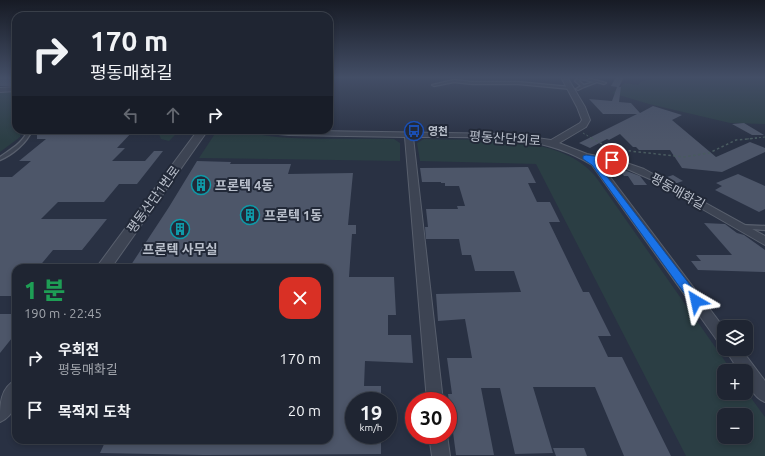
<!DOCTYPE html>
<html lang="ko">
<meta charset="utf-8">
<style>
:root{--surface:#1f2532;--page:#272d3a;--text:#f1f3f6;--muted:#a1a5ac;--line:#3c424d}
body{margin:0;font-family:Ubuntu,"Noto Sans KR",sans-serif;background:var(--page);color:var(--text);height:100vh;display:flex;flex-direction:column;font-size:15px;white-space:nowrap}
*{box-sizing:border-box;margin:0}
p{font-size:13px;color:var(--muted)}
.icon{flex:none;width:22px;height:22px;fill:none;stroke:currentColor;stroke-width:2;stroke-linecap:round;stroke-linejoin:round}
.map{position:relative;flex:1;overflow:hidden}
.details{position:absolute;left:12px;top:264px;width:321px;height:180px;display:flex;flex-direction:column;background:var(--surface);border-radius:12px;box-shadow:0 2px 6px #0003,0 0 0 1px var(--line)}
.details>*{flex:none}
.hud{position:absolute;left:12px;top:12px;width:321px;height:122px;border-radius:12px;box-shadow:0 2px 6px #0003,0 0 0 1px var(--line);background:#1f2532;color:var(--text);overflow:hidden}
.controls{position:absolute;left:717px;top:320px;display:grid;gap:8px}
.controls a{display:grid;place-items:center;width:36px;height:36px;border-radius:8px;background:var(--surface);box-shadow:0 2px 6px #0003,0 0 0 1px var(--line);font-size:20px}
.speed{position:absolute;left:345px;top:392px;display:flex;gap:8px;font-size:20px;font-weight:700;text-align:center}
.speed>*{display:grid;place-content:center;width:52px;height:52px;border-radius:50%;background:var(--surface);box-shadow:0 2px 6px #0003,0 0 0 1px var(--line);line-height:1}
.speed small{font-size:10px;font-weight:400}
.speed .limit{border:6px solid #d22;background:#fff;color:#111}
.pin{position:absolute;display:grid;place-items:center;width:34px;height:34px;color:#fff;margin:-17px;border:2px solid #fff;border-radius:50%;box-shadow:0 1px 4px #0007}
.me{position:absolute;width:44px;margin:-22px;rotate:324deg;stroke-linejoin:round;filter:drop-shadow(0 0 3px #0008)}
.turn{display:flex;align-items:center;gap:14px;height:84px;padding:0 12px;font-size:18px}
.turn .icon{width:52px;height:52px;stroke-width:2.5}
.turn b{display:block;font-size:28px;line-height:34px}
.lanes{display:flex;align-items:center;height:38px;padding:0 12px;background:#0003;justify-content:center;gap:20px;direction:ltr}
.lanes .off{opacity:.35}
.round{display:grid;place-items:center;flex:none;width:42px;height:42px;border-radius:12px;background:var(--page)}
.head{display:flex;align-items:center;justify-content:space-between;height:68px;padding:0 12px}
h1{font-size:24px;font-weight:800;line-height:30px;color:#1e9e55}
ul{padding:0;list-style:none}
li{display:flex;align-items:center;gap:12px;height:52px;padding:0 12px}
li div{flex:1}
li b{display:block;font-size:15px}
li em{font-style:normal}
.map>svg:first-child{display:block}
.green{fill:#2b3e44;fill-rule:evenodd}
.building{fill:#4d5669}
.lines{fill:none;stroke-linecap:round;stroke-linejoin:round}
.service-casing{stroke:#585f6d;stroke-width:2.5}
.minor-casing{stroke:#585f6d;stroke-width:2}
.tertiary-casing{stroke:#585f6d;stroke-width:2}
.path-far1{stroke:#495b60;stroke-width:1;stroke-dasharray:2 2;stroke-linecap:butt}
.path{stroke:#495b60;stroke-width:1.5;stroke-dasharray:2.5 2.5;stroke-linecap:butt}
.service{fill:#3d4453;fill-rule:evenodd}
.minor{fill:#3d4453;fill-rule:evenodd}
.tertiary{fill:#3d4453;fill-rule:evenodd}
.route{fill:#1a73e8;stroke:#114b97}
.labels{text-anchor:middle;dominant-baseline:central;stroke-width:4;stroke-linejoin:round;paint-order:stroke}
.far-poi-label{font-size:11px;font-weight:bold;fill:#bac0cc;stroke:#222938;text-anchor:start}
.street-label{font-size:13px;fill:#bac0cc;stroke:#222938}
.poi-label{font-size:13px;font-weight:bold;fill:#bac0cc;stroke:#222938;text-anchor:start}
</style>
<div class="map">
<svg width="765" height="456" viewBox="0 0 765 456">
<rect width="100%" height="100%" fill="#293143"/>
<!-- green -->
<path class="green" d="M666,77H691L706,80L710,77H765V124L730,123L649,104L612,93L625,83L638,85L642,81Z
M0,92H16V130H21L20,137L0,152Z
M157,130H180L169,141L161,139Z
M219,130C239,130 258,135 277,137C316,140 355,138 394,139L400,143V161L199,158L216,132Z
M424,139C472,141 547,134 586,167C591,171 595,176 598,180L732,371H724V393H746V391L765,417V456H686L536,164L420,161L417,143ZM724,415H746V437H724Z"/>
<!-- building -->
<path class="building" d="M0,77H16V86H0Z
M616,77H624L619,87H621L619,102L631,103L640,113L653,106L682,115L672,120L716,157L750,142L765,148V152L722,172L682,168L670,150H639L636,147H633L620,134L609,140L607,139L590,148L579,143L637,114H603L589,99L612,101L617,87L611,86Z
M744,123L764,135H752L732,124Z
M37,130H134L117,148H125L112,161H145L154,151H163L137,184H119L104,202H58L41,219H107L82,250H53L38,268H16V296H0V177H12L31,161H19L46,139H37Z
M197,161L231,162L230,164H291L288,174L353,173L348,225H356V234H352L349,277H394L396,315H388V335H411L413,363L365,361L364,386H381V401H354V435H381V454L204,455L100,453L106,440H329V268H129L169,207Z
M528,167L536,183H528L537,202H550L560,222H549L583,292H589L611,336H598L608,357H622L671,456H624L595,387H533L553,453L515,454L500,388H481L494,455H456L448,394H452L447,358H472L465,319L438,321L436,294L521,292L514,271H475L471,255H462L459,239H426L425,227H428L426,209H458L457,206H465L459,186H445V183H441V182H422L420,168Z
M618,168L640,176L647,185H634L628,176H624Z
M738,174L765,186V209L759,212L715,190L722,186L716,183Z
M673,175L683,181L674,184L664,178Z
M704,223L725,224L737,233L744,235L765,250V272L698,270L691,261H701L696,255H732Z
M0,314H16V333L0,353Z
M553,448H584L587,456H556Z"/>
<g class="lines">
<defs>
<path id="service" d="M577,77H583L606,83L604,84L597,82L584,87L578,90L576,89L581,86L575,81L578,78ZM581,79L594,82L584,85L579,81Z
M454,80L472,82H518L571,87L573,88L571,89L518,84H472L454,82L434,86L432,85Z
M28,130H32C27,143 12,155 0,160V157C11,149 23,143 28,130Z
M742,225L765,226V230L740,228L739,227L740,226Z"/>
<path id="minor" d="M561,77H567L585,107L590,120L586,127L559,143L587,154L618,160L644,169L765,236V245L650,179L625,168L598,161L724,328V345L719,343L592,165C537,131 476,138 413,137L443,401H427L405,137L289,135L257,132L253,130L508,134L551,140L580,123L582,120L577,107Z
M725,349H741L765,381V402C753,397 746,383 746,371H739Z
M429,435H447L450,456H432Z"/>
<path id="tertiary" d="M16,87V91L0,92V88Z
M198,130H208L111,268H96Z
M16,380C16,397 18,414 0,422C0,404 0,388 16,380Z"/>
</defs>
<!-- service casing -->
<use href="#service" class="service-casing"/>
<!-- minor casing -->
<use href="#minor" class="minor-casing"/>
<!-- tertiary casing -->
<use href="#tertiary" class="tertiary-casing"/>
<!-- path-far1 -->
<path class="path-far1" d="M583,133L593,139
M747,139L765,137"/>
<!-- path -->
<path class="path" d="M591,138L600,143L621,150L684,157L709,153L736,140L757,138"/>
<!-- service -->
<use href="#service" class="service"/>
<!-- minor -->
<use href="#minor" class="minor"/>
<!-- tertiary -->
<use href="#tertiary" class="tertiary"/>
</g>
<!-- sky -->
<linearGradient id="sky" x2="0" y2="1"><stop stop-color="#171b25"/><stop offset="0.55" stop-color="#434e66"/><stop offset="1" stop-color="#434e66" stop-opacity="0"/></linearGradient>
<rect width="765" height="141" fill="url(#sky)"/>
<!-- route -->
<path class="route" d="M586,155L615,159L616,160L612,162L595,161L700,298L702,301L700,304L696,305L692,304L592,165L583,159V156Z"/>
<!-- icons -->
<defs>
<symbol id="bus-ring" viewBox="-11 -11 22 22"><circle r="9.5" fill="#222938" stroke="#1a4fb4" stroke-width="1.5"/><path d="M-5-6H5V4H4V6H2V4H-2V6H-4V4H-5ZM-3.5-4V0h7V-4ZM-3.5 1.2v1.5H-2V1.2ZM2 1.2v1.5H3.5V1.2Z" fill="#1a4fb4"/></symbol>
<symbol id="building-ring" viewBox="-11 -11 22 22"><circle r="9.5" fill="#222938" stroke="#0f9aa8" stroke-width="1.5"/><path d="M-4-6H4V6H1V3H-1V6H-4ZM-2.5-4.3h1.7v1.8h-1.7ZM.8-4.3h1.7v1.8H.8ZM-2.5-1h1.7V.8h-1.7ZM.8-1h1.7V.8H.8Z" fill="#0f9aa8"/></symbol>
</defs>
<g fill-rule="evenodd">
<use href="#bus-ring" x="403" y="120" width="22" height="22"/>
<use href="#building-ring" x="190" y="174" width="22" height="22"/>
<use href="#building-ring" x="239" y="204" width="22" height="22"/>
<use href="#building-ring" x="169" y="218" width="22" height="22"/>
</g>
<g class="labels">
<!-- far-poi labels -->
<g class="far-poi-label">
<text x="428" y="131">영천</text>
</g>
<!-- street labels -->
<g class="street-label">
<text transform="translate(505 138) rotate(4)">평동산단외로</text>
<text transform="translate(678 191) rotate(29)">평동매화길</text>
<text transform="translate(153 199) rotate(-54)">평동산단1번로</text>
</g>
<!-- poi labels -->
<g class="poi-label">
<text x="215" y="185">프론텍 4동</text>
<text x="264" y="215">프론텍 1동</text>
<text x="180" y="249" text-anchor="middle">프론텍 사무실</text>
</g>
</g>
</svg>
<div class="controls">
<a><svg class="icon" aria-label="layers" viewBox="0 0 24 24"><path d="M12 4l9 5-9 5-9-5zM3 14l9 5 9-5"/></svg></a>
<a>+</a>
<a>−</a>
</div>
<div class="speed"><div>19<small>km/h</small></div><div class="limit">30</div></div>
<div class="pin" style="left:612px;top:160px;background:#d93025"><svg class="icon" aria-label="arrive" viewBox="0 0 24 24"><path d="M6 21V4h12l-3 4 3 4H6"/></svg></div>
<svg class="me" style="left:696px;top:301px" viewBox="-20 -20 40 40"><path d="M0-17L14 15 0 8-14 15z" fill="#1a73e8" stroke="#fff" stroke-width="4"/></svg>
<div class="hud">
<div class="turn"><svg class="icon" aria-label="right" viewBox="0 0 24 24"><path d="M7 20v-9h11M14 6l5 5-5 5"/></svg><div><b>170 m</b>평동매화길</div></div>
<div class="lanes"><svg class="icon off" aria-label="left" viewBox="0 0 24 24"><path d="M17 20v-9H6M10 6l-5 5 5 5"/></svg><svg class="icon off" aria-label="ahead" viewBox="0 0 24 24"><path d="M12 20V5M6 11l6-6 6 6"/></svg><svg class="icon" aria-label="right" viewBox="0 0 24 24"><path d="M7 20v-9h11M14 6l5 5-5 5"/></svg></div>
</div>
<section class="details">
<div class="head"><div><h1>1 분</h1><p>190 m · 22:45</p></div><a class="round" style="background:#d93025;color:#fff"><svg class="icon" aria-label="close" viewBox="0 0 24 24"><path d="M6 6l12 12M18 6L6 18"/></svg></a></div>
<ul>
<li><svg class="icon" aria-label="right" viewBox="0 0 24 24"><path d="M7 20v-9h11M14 6l5 5-5 5"/></svg><div><b>우회전</b><p>평동매화길</p></div><em>170 m</em></li>
<li><svg class="icon" aria-label="arrive" viewBox="0 0 24 24"><path d="M6 21V4h12l-3 4 3 4H6"/></svg><div><b>목적지 도착</b></div><em>20 m</em></li>
</ul>
</section>
</div>
